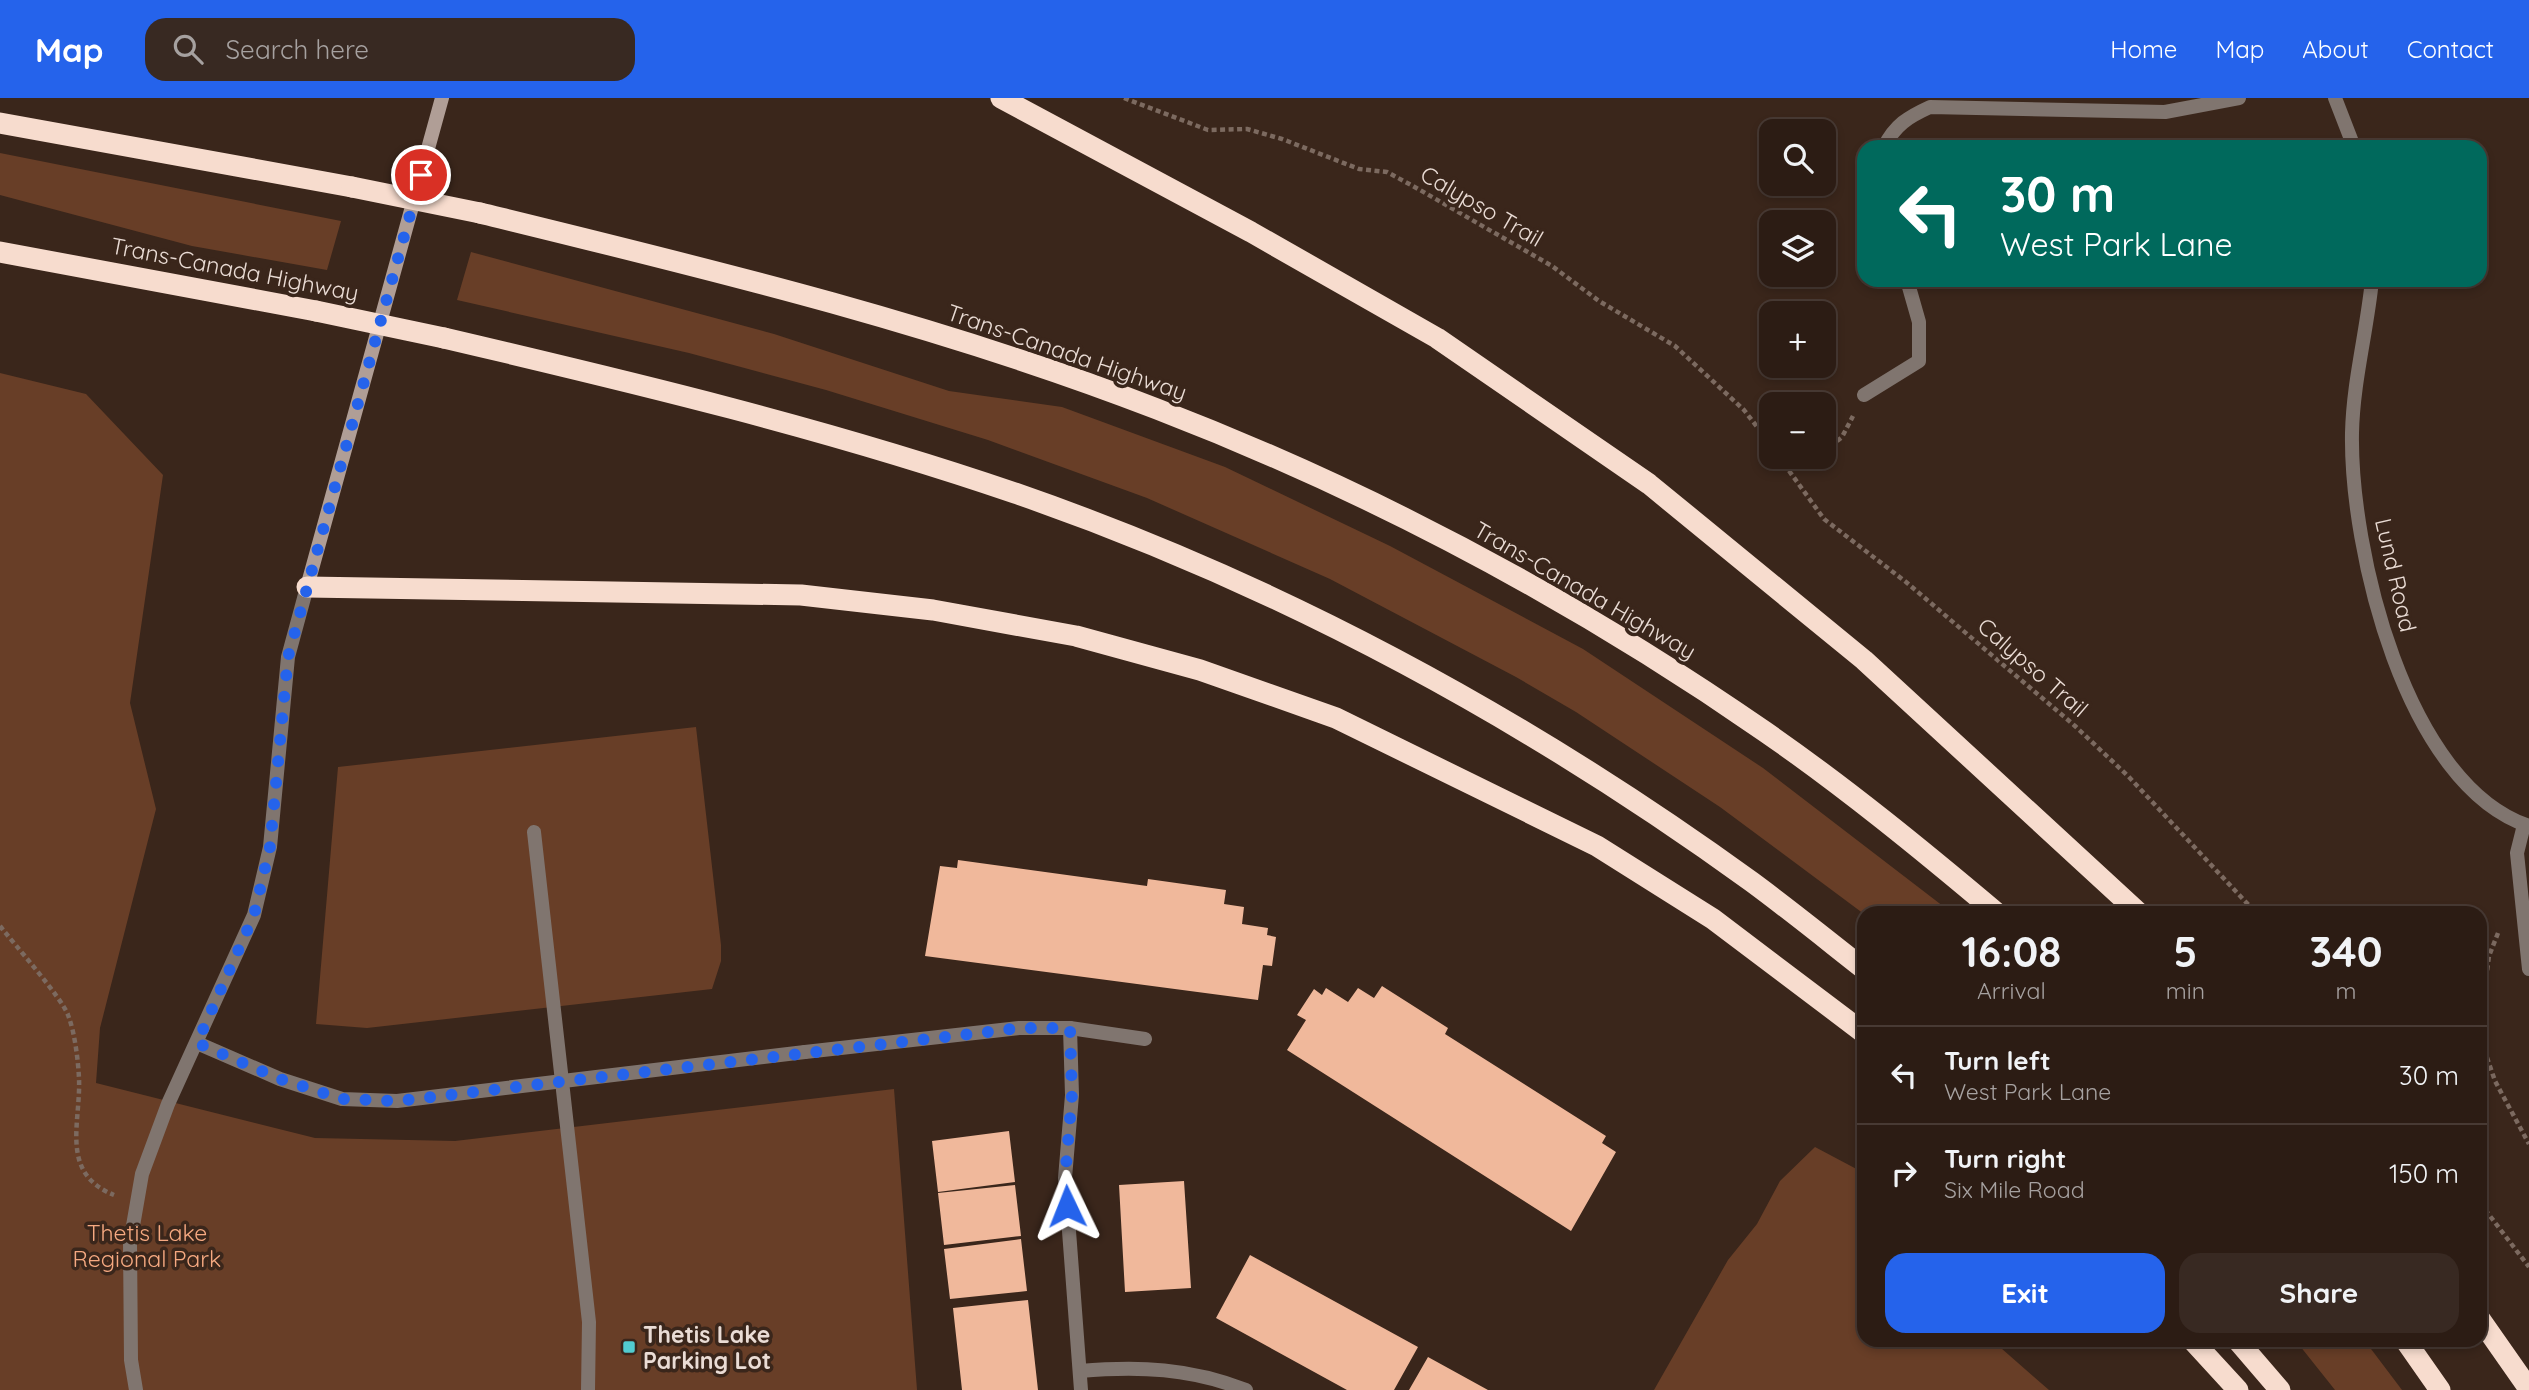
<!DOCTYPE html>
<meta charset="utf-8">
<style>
:root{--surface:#2c1c14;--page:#382922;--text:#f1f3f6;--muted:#a6a1a0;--line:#483a34;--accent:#2563eb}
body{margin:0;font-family:Quicksand,sans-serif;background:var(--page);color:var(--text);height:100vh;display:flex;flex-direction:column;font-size:26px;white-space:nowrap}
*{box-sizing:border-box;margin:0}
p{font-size:23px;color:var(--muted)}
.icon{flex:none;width:38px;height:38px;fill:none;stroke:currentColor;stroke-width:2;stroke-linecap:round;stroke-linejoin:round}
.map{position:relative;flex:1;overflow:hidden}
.details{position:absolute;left:1857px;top:808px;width:630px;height:441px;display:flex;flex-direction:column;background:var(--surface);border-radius:21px;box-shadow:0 4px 10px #0003,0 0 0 2px var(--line)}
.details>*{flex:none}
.banner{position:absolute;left:1857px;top:42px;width:630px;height:147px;border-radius:21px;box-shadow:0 4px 10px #0003,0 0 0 2px var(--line);background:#00695c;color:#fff;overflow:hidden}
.buttons{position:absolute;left:1759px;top:21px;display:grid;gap:14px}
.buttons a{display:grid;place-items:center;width:77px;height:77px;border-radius:14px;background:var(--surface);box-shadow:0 4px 10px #0003,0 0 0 2px var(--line);font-size:35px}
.pin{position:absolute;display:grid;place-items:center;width:60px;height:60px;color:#fff;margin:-30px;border:4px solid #fff;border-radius:50%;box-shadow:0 2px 7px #0007}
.me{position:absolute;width:77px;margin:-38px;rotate:358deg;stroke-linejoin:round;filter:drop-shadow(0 0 5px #0008)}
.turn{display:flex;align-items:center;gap:24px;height:147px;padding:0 28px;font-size:32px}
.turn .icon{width:91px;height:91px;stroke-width:2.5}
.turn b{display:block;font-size:49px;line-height:60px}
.eta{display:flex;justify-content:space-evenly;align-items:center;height:119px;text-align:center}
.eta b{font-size:42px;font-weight:700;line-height:49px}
.primary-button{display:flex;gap:14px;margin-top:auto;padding:14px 28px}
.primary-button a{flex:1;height:80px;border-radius:21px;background:var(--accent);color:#fff;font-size:28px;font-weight:700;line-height:80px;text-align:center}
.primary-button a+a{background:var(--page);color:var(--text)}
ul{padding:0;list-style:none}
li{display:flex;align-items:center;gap:21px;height:98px;padding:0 28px;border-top:2px solid var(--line)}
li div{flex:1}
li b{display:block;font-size:26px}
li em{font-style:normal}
header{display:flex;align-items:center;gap:42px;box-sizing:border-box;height:98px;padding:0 35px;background:var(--accent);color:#fff}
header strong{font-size:33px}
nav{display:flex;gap:38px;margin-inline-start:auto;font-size:24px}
.search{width:490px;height:63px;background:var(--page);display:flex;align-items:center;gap:18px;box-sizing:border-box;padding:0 24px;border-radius:21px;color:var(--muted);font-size:26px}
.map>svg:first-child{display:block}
.green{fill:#683e27}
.building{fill:#f0b89b}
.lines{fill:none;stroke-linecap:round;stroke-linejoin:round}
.path{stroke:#7c6a60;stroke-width:4.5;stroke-dasharray:5 3.5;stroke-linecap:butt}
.lane{stroke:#80756f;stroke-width:14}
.street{stroke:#80756f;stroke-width:14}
.secondary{stroke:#b09e96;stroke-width:14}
.highway{stroke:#f7dcce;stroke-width:21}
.highway-bridge{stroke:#f7dcce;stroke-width:21}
.route{stroke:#2563eb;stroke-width:12;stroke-dasharray:0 21.6}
.poi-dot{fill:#52ccd0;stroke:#3a261b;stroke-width:2.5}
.labels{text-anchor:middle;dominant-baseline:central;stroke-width:7;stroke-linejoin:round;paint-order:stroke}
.street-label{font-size:23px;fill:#eadcd5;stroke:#3a261b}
.park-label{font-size:23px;fill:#f6a981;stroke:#3a261b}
.poi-label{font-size:23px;font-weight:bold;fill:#eadcd5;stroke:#3a261b;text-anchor:start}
</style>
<header>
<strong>Map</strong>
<div class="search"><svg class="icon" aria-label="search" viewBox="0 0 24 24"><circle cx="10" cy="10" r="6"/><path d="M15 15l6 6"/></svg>Search here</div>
<nav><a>Home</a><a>Map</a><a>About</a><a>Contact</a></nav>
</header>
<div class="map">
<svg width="2529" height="1292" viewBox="0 0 2529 1292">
<rect width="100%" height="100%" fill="#3a261b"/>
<!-- green -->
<path class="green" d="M0,55L341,123L327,172L192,148L0,97Z
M471,154L774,236L949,293L1062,309L1225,369L1390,448L1583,551L1763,670L1952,815L1864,816L1720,709L1576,614L1516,579L1330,481L1147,400L988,342L826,292L689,255L457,202Z
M0,275L86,296L163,377L130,605L156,711L100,930L96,985L315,1040L455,1043L894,991L917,1292H0Z
M696,629L721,847V863L712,891L367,930L316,926L338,669Z
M1815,1049L1864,1075V1242L1993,1243L2049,1292H1654L1728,1162L1757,1126L1780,1083Z
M2296,1243H2365L2402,1292H2335Z"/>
<!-- building -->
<path class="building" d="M958,762L1147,788L1148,781L1226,792L1224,806L1244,809L1242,826L1268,830L1267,837L1276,839L1272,868L1263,867L1258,902L925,858L940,768L957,770Z
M1382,888L1448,930L1445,936L1606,1038L1602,1045L1616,1054L1571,1133L1287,952L1306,922L1297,917L1314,891L1322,897L1326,890L1348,904L1358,890L1374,900Z
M1009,1033L1015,1084L938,1094L932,1043Z
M1184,1083L1191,1190L1125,1194L1119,1087Z
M1015,1087L1021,1138L944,1147L938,1095Z
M1021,1141L1027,1193L950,1201L944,1151Z
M1250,1157L1418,1249L1394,1292H1347L1216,1220Z
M1028,1202L1038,1292H962L953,1210Z
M1428,1259L1488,1292H1409Z"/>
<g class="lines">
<!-- path -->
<path class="path" d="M1124,0L1208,32L1247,31L1282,41L1359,71L1387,74L1413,88L1552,168L1599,203L1675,248L1744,312L1771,347
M1824,354L1842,339L1853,318
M1779,359L1824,421L1906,484L2075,628L2128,678L2257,816
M1783,365L1791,359
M0,828C14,846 62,900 68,917C75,935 78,962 79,980C81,1025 59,1075 114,1097
M2498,835L2489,858L2482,912V945L2495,983L2529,1046
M2480,1105L2529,1169"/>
<!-- lane -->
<path class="lane" d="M534,734L589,1224L588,1292
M805,954L1019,930H1070L1145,941"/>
<!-- street -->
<path class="street" d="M2335,0L2354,49
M1884,49C1895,27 1908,19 1930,9L2165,14L2239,0
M2372,182C2367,233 2353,284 2352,335C2350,450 2405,687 2529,728
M1864,297L1919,263V224L1907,182
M2524,727L2517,755L2529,871
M1070,930L1072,997L1065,1080L1081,1292
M197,945L280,981L342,1001L397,1003L805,954
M1080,1273C1139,1268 1190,1270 1246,1292
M136,1292L131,1262L130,1145L142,1076L168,1006L254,817L270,749L288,559L307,489"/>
<!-- secondary -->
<path class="secondary" d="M307,489L442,0"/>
<!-- highway -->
<path class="highway" d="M1001,0L1251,134L1437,240L1649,386L1864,562L2140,816
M0,25L352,89
M480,115C709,171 938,226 1157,311C1370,393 1576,503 1764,633C1845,689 1922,752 1998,816
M0,154L316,213
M444,240C636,285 828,331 1015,395C1278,486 1527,621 1752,784C1790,812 1827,842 1864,871
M307,489L801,497L933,512L1076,538L1200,572L1336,620L1597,748L1713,821L1864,935
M2480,1221L2529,1291
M2192,1242L2238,1292
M2237,1242L2280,1292
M2405,1242L2440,1292"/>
<!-- highway-bridge -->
<path class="highway-bridge" d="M352,89L480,115
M316,213L444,240"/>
</g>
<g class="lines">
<!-- route -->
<path class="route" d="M421,77L288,559L270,749L254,817L197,945L280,981L342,1001L397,1003L971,936L1019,930H1070L1072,997L1065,1080L1067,1108"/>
</g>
<!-- markers -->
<rect class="poi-dot" x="622" y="1242" width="14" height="14" rx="3.5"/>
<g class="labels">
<!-- street labels -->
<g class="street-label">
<text transform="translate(1482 108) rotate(30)">Calypso Trail</text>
<text transform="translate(235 171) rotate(11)">Trans-Canada Highway</text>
<text transform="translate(1067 254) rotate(19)">Trans-Canada Highway</text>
<text transform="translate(2396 477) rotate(77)">Lund Road</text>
<text transform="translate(1585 492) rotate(30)">Trans-Canada Highway</text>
<text transform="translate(2033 569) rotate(41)">Calypso Trail</text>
</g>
<!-- park labels -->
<g class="park-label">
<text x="147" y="1134">Thetis Lake<tspan x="147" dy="26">Regional Park</tspan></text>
</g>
<!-- poi labels -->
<g class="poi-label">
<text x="643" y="1236">Thetis Lake<tspan x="643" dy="26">Parking Lot</tspan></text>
</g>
</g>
</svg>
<div class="buttons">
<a><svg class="icon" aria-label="search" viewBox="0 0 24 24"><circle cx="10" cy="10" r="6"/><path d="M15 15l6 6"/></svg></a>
<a><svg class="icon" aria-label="layers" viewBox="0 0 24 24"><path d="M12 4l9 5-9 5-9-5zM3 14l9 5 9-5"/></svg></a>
<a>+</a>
<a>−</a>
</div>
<div class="pin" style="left:421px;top:77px;background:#d93025"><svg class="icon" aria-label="arrive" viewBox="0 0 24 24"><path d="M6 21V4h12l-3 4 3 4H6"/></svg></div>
<svg class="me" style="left:1067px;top:1108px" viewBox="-20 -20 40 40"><path d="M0-17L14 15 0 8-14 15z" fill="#2563eb" stroke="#fff" stroke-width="4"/></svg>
<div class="banner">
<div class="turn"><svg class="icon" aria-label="left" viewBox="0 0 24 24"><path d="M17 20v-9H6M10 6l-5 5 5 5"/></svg><div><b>30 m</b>West Park Lane</div></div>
</div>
<section class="details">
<div class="eta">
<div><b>16:08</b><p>Arrival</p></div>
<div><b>5</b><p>min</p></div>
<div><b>340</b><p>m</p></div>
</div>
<ul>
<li><svg class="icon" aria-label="left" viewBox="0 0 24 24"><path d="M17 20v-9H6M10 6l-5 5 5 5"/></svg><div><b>Turn left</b><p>West Park Lane</p></div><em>30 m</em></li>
<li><svg class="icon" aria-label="right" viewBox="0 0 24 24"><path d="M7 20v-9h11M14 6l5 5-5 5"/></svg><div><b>Turn right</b><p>Six Mile Road</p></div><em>150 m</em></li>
</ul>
<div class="primary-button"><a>Exit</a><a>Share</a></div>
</section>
</div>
